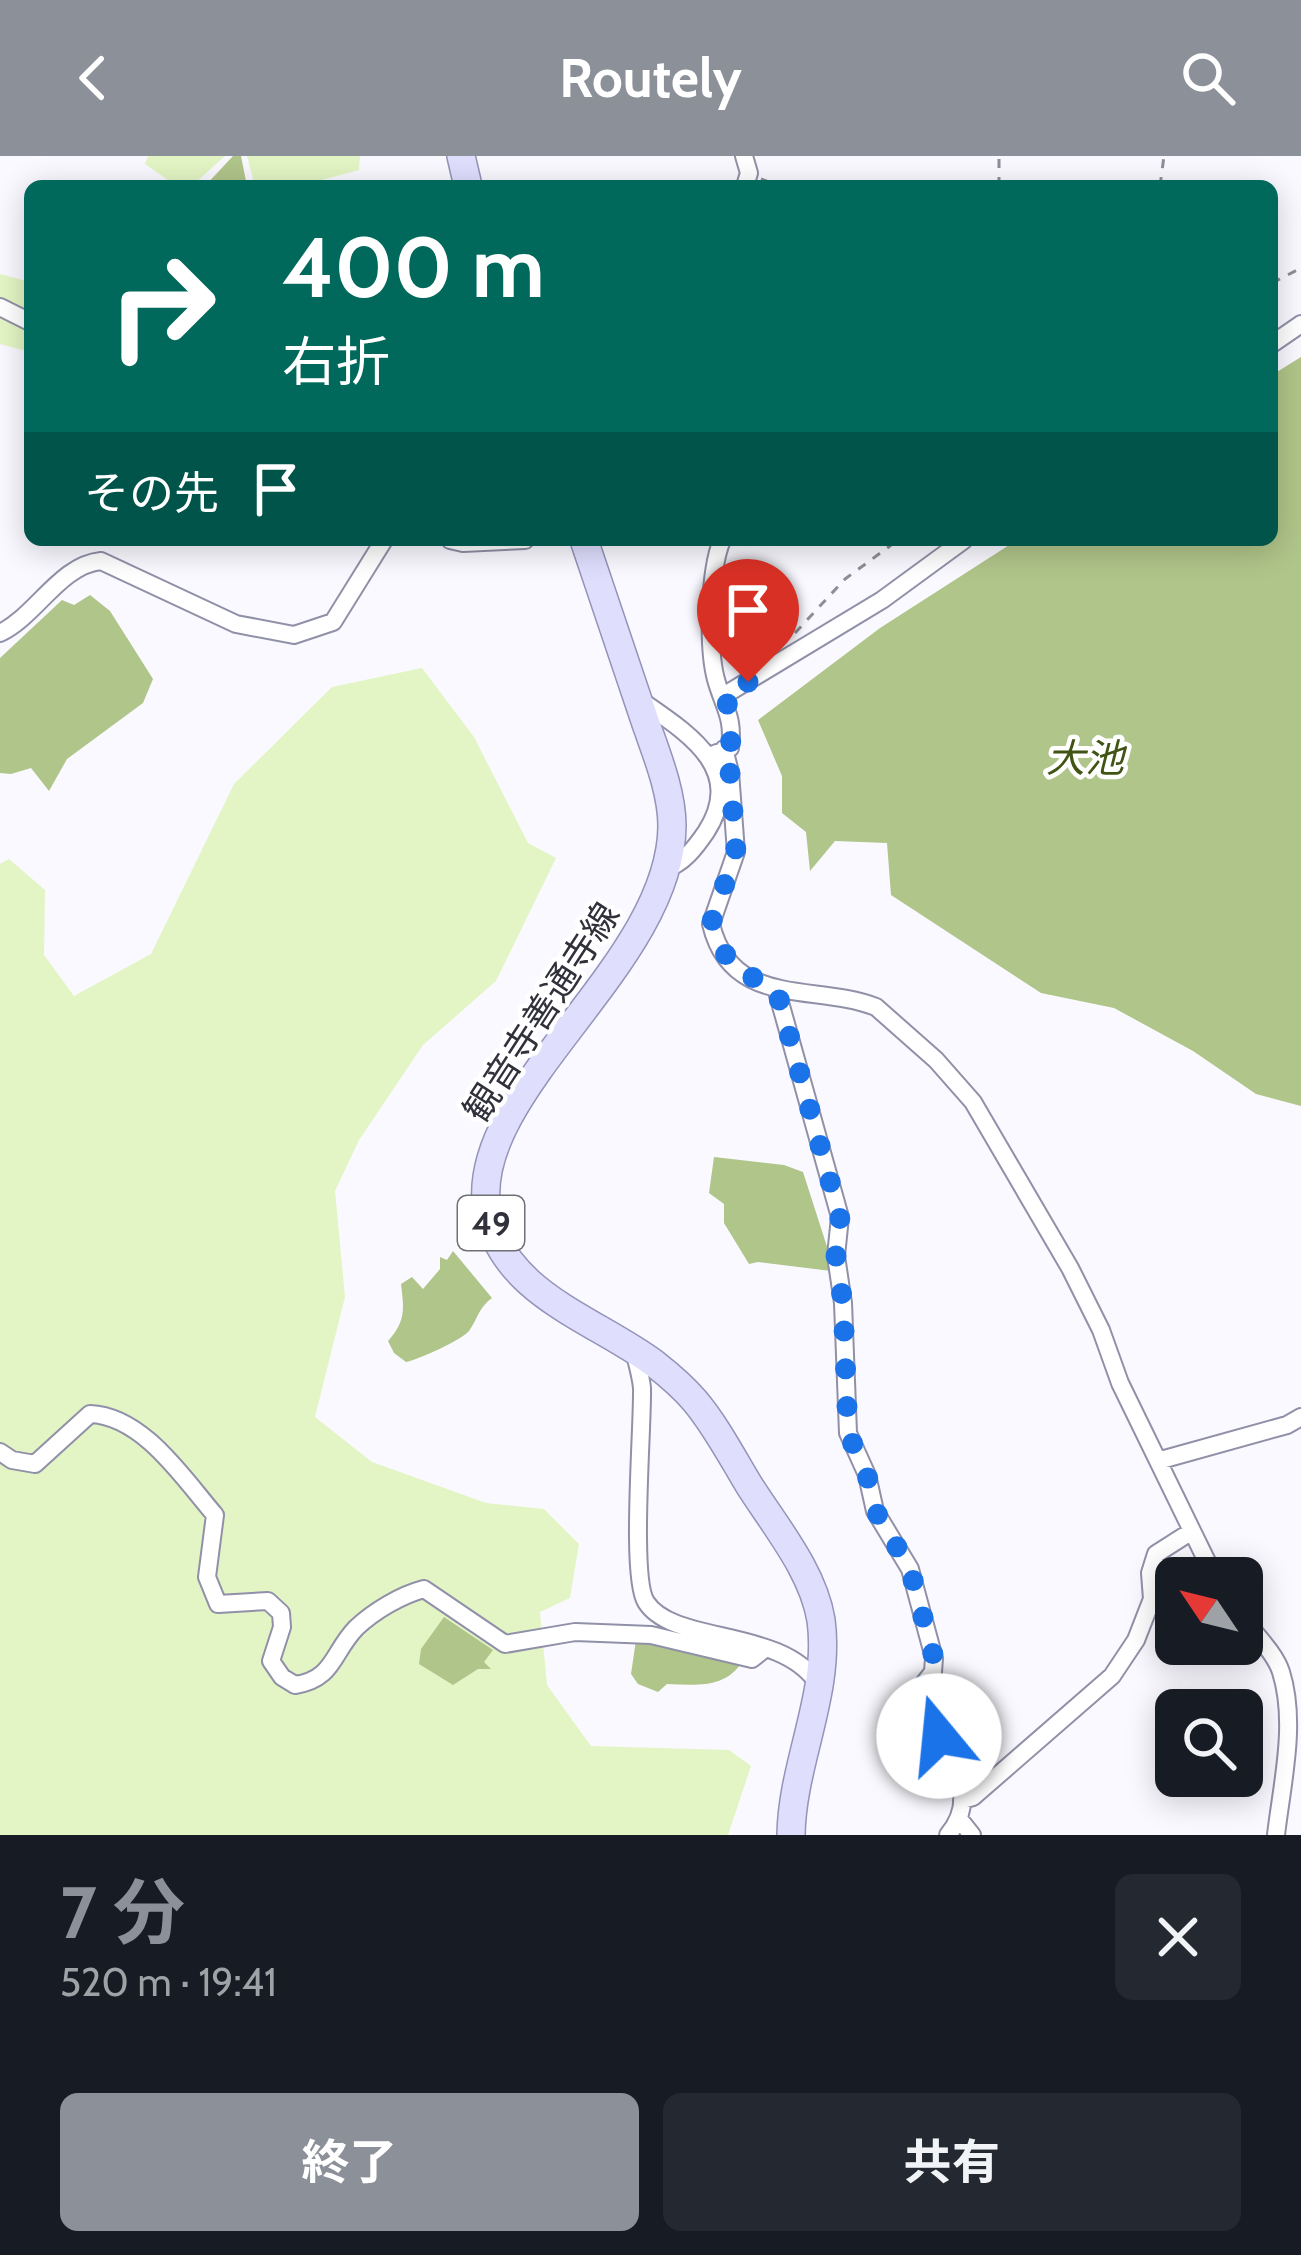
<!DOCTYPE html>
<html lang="ja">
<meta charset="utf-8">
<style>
:root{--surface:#171b24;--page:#242831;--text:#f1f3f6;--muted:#9ea1a6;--accent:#8c9099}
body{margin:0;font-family:Cabin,"Noto Sans JP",sans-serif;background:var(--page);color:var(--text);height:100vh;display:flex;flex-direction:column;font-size:45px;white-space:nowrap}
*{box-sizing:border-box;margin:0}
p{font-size:39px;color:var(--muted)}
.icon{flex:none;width:66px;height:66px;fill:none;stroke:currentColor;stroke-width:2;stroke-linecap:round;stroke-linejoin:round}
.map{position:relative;height:1679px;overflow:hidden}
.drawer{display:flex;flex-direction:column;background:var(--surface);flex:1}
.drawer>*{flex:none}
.banner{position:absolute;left:24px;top:24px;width:1254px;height:366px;border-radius:18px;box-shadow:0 6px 30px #0003;background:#00695c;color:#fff;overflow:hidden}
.needle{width:78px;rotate:305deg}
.tools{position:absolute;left:1155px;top:1401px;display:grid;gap:24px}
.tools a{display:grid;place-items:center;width:108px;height:108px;border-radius:18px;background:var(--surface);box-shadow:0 6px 30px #0003;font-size:60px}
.pin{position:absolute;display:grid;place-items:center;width:102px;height:102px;color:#fff;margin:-123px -51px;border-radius:50% 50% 50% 0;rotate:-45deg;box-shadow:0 0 12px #0007}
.pin .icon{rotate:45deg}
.me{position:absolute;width:132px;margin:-66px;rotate:343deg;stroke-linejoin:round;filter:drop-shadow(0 0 9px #0008)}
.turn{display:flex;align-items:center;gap:42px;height:252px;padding:0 60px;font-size:54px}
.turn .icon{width:156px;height:156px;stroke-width:2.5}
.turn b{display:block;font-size:84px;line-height:102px}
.then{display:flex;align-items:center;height:114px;padding:0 60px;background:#0003;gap:24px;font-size:45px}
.round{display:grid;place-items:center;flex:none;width:126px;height:126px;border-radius:18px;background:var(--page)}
.overview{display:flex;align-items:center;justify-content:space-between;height:204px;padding:0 60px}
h1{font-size:72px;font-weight:700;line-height:90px;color:var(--accent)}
.button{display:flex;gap:24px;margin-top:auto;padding:24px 60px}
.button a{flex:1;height:138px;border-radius:18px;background:var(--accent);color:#fff;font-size:48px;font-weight:700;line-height:138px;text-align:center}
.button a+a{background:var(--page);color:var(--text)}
header{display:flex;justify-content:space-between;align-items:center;height:156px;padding:0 60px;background:var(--accent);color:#fff;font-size:54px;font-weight:700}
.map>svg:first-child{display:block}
.green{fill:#e3f5c4}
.water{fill:#b0c589}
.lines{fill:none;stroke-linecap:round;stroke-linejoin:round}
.minor-casing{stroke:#9090a8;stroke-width:20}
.primary-casing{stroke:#9493b8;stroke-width:30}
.path{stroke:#8e8e96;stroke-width:3;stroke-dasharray:9 9;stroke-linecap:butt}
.minor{stroke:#fff;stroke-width:16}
.primary{stroke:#dfdefd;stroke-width:27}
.route{stroke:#1a73e8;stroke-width:21;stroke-dasharray:0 37.8}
.labels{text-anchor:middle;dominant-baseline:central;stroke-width:9;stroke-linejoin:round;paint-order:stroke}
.shield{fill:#fff;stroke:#6f6f76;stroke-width:3}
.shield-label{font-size:33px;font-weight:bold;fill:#31313b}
.street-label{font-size:36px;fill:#31313b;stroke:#fff}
.water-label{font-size:39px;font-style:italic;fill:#425413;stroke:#fff}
</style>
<header><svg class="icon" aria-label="back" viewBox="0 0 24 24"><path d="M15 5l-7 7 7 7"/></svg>Routely<svg class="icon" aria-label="search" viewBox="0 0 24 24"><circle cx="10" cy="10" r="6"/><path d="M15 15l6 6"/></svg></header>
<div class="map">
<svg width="1301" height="1679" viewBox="0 0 1301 1679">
<rect width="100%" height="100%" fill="#f9f9ff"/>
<!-- green -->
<path class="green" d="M148,0H225L195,27L175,29L145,8Z
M247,0H360L359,14L299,30H255Z
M0,118L30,126V196L0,188Z
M422,512L474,581L528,687L556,702L496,825L423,889L359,984L335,1035L345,1141L315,1261L372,1306L486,1347L544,1353L579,1388L570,1442L540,1456L547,1529L591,1590L729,1594L751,1610L728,1679H0V708L9,703L45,734L44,799L74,840L151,798L234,628L332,531Z"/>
<!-- water -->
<path class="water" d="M233,0H241L247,30H205Z
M1301,201V950L1256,938L1193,895L1114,852L1041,837L891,739L887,687L835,685L810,715L806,676L782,657V620L758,564L880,472L1017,384H1272V219Z
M90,439L110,455L153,523L143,547L67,603L49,635L31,612L11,618L0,617V502L62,444L74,449Z
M714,1001L784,1009L803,1016L830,1100L831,1115L758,1106L749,1108L724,1067V1048L709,1037Z
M453,1095L492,1142C479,1151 478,1162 469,1175C462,1184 417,1204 406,1206L394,1197L388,1185C406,1165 404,1153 401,1128L412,1121L423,1133L440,1113V1101L447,1104Z
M444,1461L493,1494L484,1506L491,1513H478L453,1529L419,1508L421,1493Z
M636,1484L742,1506C725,1533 695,1529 667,1528L658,1536L638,1528L631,1518Z"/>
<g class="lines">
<defs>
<path id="minor" d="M744,0L749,17L745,30
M0,151L30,166
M1272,188L1301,168
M450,384L463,387L525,384
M0,477C36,460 60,409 101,405L236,468L294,479L333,466L384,384
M723,540L882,444L964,384
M640,544C686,576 747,612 706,676C695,692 683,708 665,713
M724,593L730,616L736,696L711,768C731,853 815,827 876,851L936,904L973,946L1070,1112L1101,1174L1120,1227L1215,1422
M709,600L730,592C734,563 725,553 717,527C707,495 709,415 722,384
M776,832L840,1061L836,1100L843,1147L848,1277L867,1319L875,1355L910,1413L934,1502L933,1516L917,1536C932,1583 989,1630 948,1679
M634,1195C637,1207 641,1220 642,1232C643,1270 630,1421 646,1446C673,1489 782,1471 818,1528
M0,1296L12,1304L35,1308L90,1258C143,1260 183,1322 215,1359L207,1421L218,1448L268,1445L281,1457L282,1471L271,1505L282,1521L295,1529C334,1523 332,1497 356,1472C374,1455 401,1439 424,1433L505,1488L575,1476L651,1479L752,1503L766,1492
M1161,1304L1287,1269L1301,1261
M1242,1461C1254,1477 1275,1497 1281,1516C1297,1567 1282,1627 1276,1679
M962,1644L973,1641L1112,1520L1136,1484L1152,1443L1150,1417L1156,1398L1192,1375
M960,1664L972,1679"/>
<path id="primary" d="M461,0L468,30
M584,384C604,444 625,504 645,565C656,597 672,635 672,670C671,809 467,935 487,1054C502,1138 595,1163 655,1208C669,1219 684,1232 695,1245C716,1270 732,1301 749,1329C775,1370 813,1415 821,1464C831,1537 792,1607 791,1679"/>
</defs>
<!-- minor casing -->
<use href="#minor" class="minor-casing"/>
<!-- primary casing -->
<use href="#primary" class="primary-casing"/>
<!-- path -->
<path class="path" d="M761,23L779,30
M999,30V0
M1160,30L1164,0
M1272,127L1301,112
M795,477L845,423L898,384"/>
<!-- minor -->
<use href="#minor" class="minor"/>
<!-- primary -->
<use href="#primary" class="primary"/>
</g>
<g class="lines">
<!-- route -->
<path class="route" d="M748,526L723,540C733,554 732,576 730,592L724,593L730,616L736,696L711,768L732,812L776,832L840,1061L836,1100L843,1147L848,1277L867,1319L875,1354L910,1413L934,1502V1516L916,1537L939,1580"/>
</g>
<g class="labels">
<!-- shield labels -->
<rect class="shield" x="458" y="1040" width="66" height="54" rx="9"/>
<g class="shield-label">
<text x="491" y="1067">49</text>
</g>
<!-- street labels -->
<g class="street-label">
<text transform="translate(541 856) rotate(-57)">観音寺善通寺線</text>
</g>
<!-- water labels -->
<g class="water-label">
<text x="1085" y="602">大池</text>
</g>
</g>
</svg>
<div class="tools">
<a><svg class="needle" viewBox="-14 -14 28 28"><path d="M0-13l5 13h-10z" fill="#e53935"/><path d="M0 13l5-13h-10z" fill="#9ea1a6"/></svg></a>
<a><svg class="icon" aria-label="search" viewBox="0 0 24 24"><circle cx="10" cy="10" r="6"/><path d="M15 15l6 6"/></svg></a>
</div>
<div class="pin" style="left:748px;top:526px;background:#d93025"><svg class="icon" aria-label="arrive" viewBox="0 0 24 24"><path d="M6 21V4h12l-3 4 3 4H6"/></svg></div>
<svg class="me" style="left:939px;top:1580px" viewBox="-20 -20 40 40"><circle r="19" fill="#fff"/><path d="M0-13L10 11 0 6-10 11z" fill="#1a73e8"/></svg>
<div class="banner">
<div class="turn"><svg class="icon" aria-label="right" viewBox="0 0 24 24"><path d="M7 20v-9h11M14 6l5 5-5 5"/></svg><div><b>400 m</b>右折</div></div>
<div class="then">その先<svg class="icon" aria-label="arrive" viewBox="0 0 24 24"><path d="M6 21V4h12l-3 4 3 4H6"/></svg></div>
</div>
</div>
<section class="drawer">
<div class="overview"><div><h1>7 分</h1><p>520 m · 19:41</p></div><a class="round"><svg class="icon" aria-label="close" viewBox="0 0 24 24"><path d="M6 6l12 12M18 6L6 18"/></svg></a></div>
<div class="button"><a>終了</a><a>共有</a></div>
</section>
